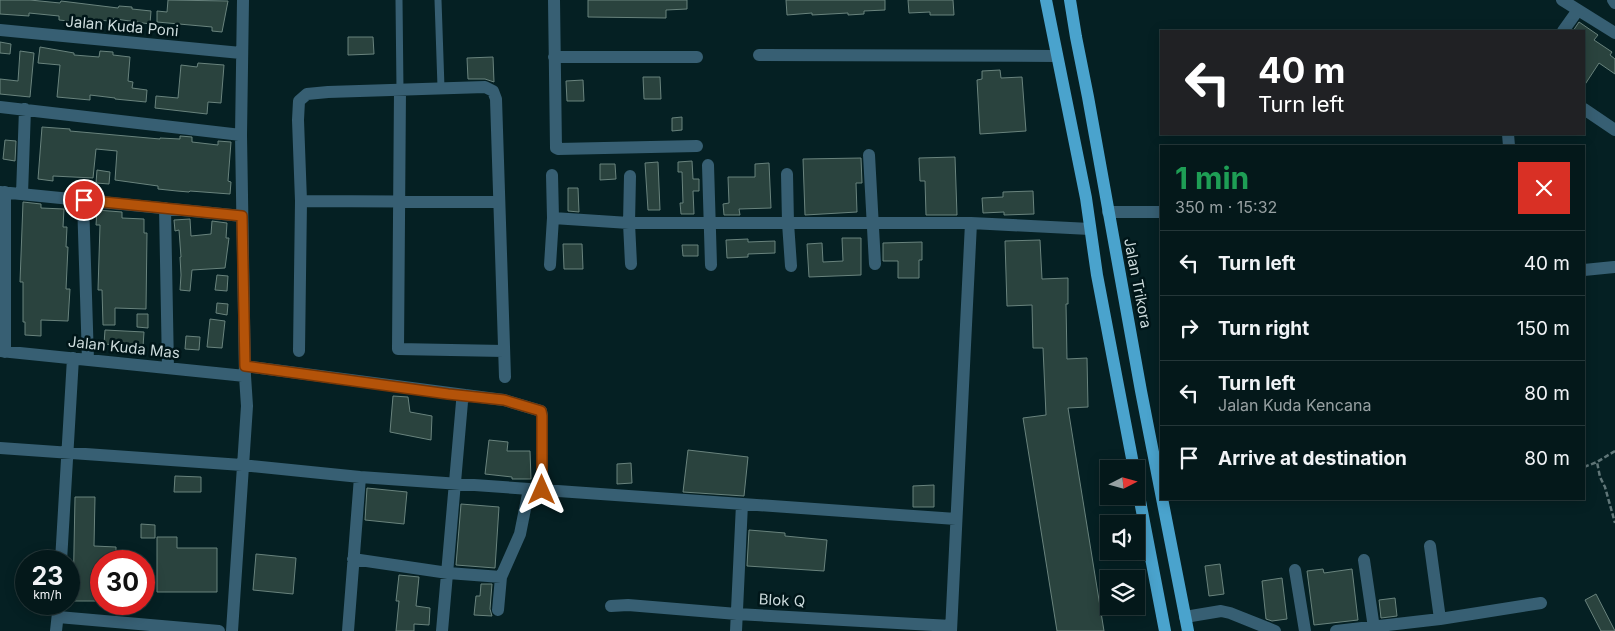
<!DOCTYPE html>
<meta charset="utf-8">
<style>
:root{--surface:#04181a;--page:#0d2123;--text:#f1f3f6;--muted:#97a0a2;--line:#253739}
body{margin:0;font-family:Inter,sans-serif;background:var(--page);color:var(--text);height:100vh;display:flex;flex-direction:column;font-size:19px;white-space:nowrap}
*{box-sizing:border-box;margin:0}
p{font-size:16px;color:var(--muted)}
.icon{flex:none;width:28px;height:28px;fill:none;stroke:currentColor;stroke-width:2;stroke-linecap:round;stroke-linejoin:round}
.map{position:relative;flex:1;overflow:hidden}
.side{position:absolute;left:1160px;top:145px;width:425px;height:355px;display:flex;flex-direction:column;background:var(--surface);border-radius:0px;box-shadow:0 2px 12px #0003,0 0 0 1px var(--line)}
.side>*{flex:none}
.banner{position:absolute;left:1160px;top:30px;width:425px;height:105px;border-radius:0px;box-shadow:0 2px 12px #0003,0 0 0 1px var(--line);background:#202124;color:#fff;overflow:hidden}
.needle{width:32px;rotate:84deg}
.tools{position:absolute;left:1100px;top:460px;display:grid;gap:10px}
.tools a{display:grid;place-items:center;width:45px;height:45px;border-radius:0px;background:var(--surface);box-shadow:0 2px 12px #0003,0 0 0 1px var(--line);font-size:25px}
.speed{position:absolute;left:15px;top:550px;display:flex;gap:10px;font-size:25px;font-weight:700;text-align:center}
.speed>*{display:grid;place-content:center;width:65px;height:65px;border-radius:50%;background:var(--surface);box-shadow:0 2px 12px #0003,0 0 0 1px var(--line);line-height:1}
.speed small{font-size:12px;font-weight:400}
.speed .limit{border:8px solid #d22;background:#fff;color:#111}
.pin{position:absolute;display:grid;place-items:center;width:42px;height:42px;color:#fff;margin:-21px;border:2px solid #fff;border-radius:50%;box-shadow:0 1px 5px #0007}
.me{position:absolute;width:55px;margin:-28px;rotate:0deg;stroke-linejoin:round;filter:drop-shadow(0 0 4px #0008)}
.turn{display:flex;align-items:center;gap:18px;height:105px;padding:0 15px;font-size:22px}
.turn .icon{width:65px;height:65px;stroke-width:2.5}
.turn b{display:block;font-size:35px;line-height:42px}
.round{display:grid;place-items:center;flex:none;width:52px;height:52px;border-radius:0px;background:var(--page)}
.overview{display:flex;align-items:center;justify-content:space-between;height:85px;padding:0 15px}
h1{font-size:30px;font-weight:700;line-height:38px;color:#1e9e55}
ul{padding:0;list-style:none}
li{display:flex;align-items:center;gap:15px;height:65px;padding:0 15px;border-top:1px solid var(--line)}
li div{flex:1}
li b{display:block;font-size:19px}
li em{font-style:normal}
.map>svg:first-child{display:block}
.building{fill:#2a433e;stroke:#69837d}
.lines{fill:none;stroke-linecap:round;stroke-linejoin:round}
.path{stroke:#607678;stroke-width:2.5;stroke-dasharray:5 2.5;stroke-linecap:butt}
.lane{stroke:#375f73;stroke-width:7}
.street{stroke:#375f73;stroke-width:12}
.primary{stroke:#4aa3cd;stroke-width:12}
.route-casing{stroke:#753606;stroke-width:12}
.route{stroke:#b45309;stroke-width:9}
.labels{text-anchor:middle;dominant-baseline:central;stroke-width:5;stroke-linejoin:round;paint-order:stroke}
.street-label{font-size:15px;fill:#cddcdd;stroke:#001619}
</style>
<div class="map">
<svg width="1615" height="631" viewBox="0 0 1615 631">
<rect width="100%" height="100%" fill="#052023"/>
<!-- building -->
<path class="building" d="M0,0H30L60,3L61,1L118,8L119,6L132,7V9L151,11L150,24L109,18V21L87,19V23L59,20V16L29,13V16L0,14Z
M168,0L228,1L222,32L212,31V27L157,22V11L167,12Z
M588,0H687V9L666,10V18L588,17Z
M786,0H885V10L864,11V14L848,15V13L812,15V13L787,15Z
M908,0H953L954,15H930V12L909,13Z
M1579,22L1598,35L1594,40L1612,52L1610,55L1615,59V74L1599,63L1584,86V31H1573Z
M348,37H373L374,54L348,55Z
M0,42L11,44L10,54L0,53Z
M40,47L74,53V55L99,57L100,51L113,52V55L130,57L128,81L133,82L132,88L147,90L146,102L115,99V98L90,95V100L57,97L60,65L38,63Z
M20,51L34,53L30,97L0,94V79L18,81Z
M493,57L494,82L485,79H468L467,58Z
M198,63L224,65L221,103L208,102L207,114L155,108L156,96L178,98L181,65L197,67Z
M1000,70L1001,78L1022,77L1026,131L980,134L977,80L982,79V71Z
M643,77H660L661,99H644Z
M583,80L584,101H567L566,81Z
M682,117V130L672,131V118Z
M42,127L70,129V131L160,139V138L180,139V136L192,137V142L218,145V141L231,142L228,181L231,182L230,194L190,191L189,192L177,191L158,189V186L115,180L117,151L96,149L93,178L53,176V181L38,179Z
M5,140L16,141L15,161L3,159Z
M955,157L957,215H926L925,181H920L919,158Z
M861,158L862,183H856L857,212L805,215L803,159Z
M692,161L693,179H699V191H693L694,214H681L680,203H683L682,172H678V162Z
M658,162L660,210H648L645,163Z
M769,163L771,208L739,209L740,215H724L723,204L729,203L728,177H755V164Z
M600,164H615L616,179L600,180Z
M97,170L110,172L109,184L96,183Z
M568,188H578L579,212L568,211Z
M1033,191L1034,214L1004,215V212L983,213L982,198L1003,197V192Z
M23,202L41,204V208L64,209L63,227H67L66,247H68L66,289H70L68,321L41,320V336L25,335V322H23V282H20Z
M97,210L122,212V218L144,219V233H147L146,309L115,308V325H103L102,290H98L100,225H96Z
M190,219L191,236L211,234L212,221L227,223L226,238H229L225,268L192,270L190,291L180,290L181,275L180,257H181L179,230L175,231L174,220Z
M842,238H861V275L809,277L807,244L822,243L823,262L843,261Z
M748,239V242L775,241V253L748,254V257L727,258L726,240Z
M1040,240L1042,279L1068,278V304H1066L1067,359L1087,358L1088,407L1068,408L1104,631H1057L1023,418L1046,415L1043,348H1033L1032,305L1007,306L1005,241Z
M922,242V260H919V278H898V261H883V243Z
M563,244H582L583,269H564Z
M682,245H698V256H683Z
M217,275L228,276L227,291L215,290Z
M217,303L228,304L227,315L216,313Z
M137,314H148V328L137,327Z
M210,319L225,321L222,348L207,347Z
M105,330L144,332L143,347L104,344Z
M186,336L200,337L199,350L185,349Z
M393,396L408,397L410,412L432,416L431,440L390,432Z
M489,440L508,442L507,451H530L531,479H512V477L485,474Z
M688,450L748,457L744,496L683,492Z
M631,463L632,483L617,484V464Z
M175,476L201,477V492H174Z
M934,485V507H913V486Z
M367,488L407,492L404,524L365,520Z
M75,497H95L94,546L116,547V561H101V601H73Z
M461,504L499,507L495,568L456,565Z
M141,524L155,525V538H141Z
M749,530L785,533V536L827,540L824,571L747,566Z
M157,537H177V548H217V592H157Z
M256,554L296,558L293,594L253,590Z
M1220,564L1224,594L1209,596L1205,566Z
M1323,569L1324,573L1352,569L1358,620L1314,625L1307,571Z
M399,575L419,577L416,606L430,608L429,625L414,624V631H396L399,601H396Z
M1282,578L1287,619L1272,621L1266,619L1262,581Z
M481,584H492L490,609L492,616L474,615L476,596H480Z
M1596,594L1615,631H1601L1585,600Z
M1395,598L1397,616L1381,618L1379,600Z"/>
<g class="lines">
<!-- path -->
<path class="path" d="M1615,451L1597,462L1600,477L1605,487L1615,523
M1584,467L1597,462"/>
<!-- lane -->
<path class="lane" d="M399,0L400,90
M438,0L441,87"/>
<!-- street -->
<path class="street" d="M554,0L556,148L558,149L697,146
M1562,0L1615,33
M1613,0L1615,3
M0,30L241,53
M1563,31L1578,10
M759,55L1057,56
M554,57H697
M400,90L398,349L504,351
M0,107L241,135
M1584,109L1615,130
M1508,134L1509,146
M869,155L875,264
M708,165L711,265
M787,174L788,223L791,266
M552,175L553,218
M630,176L629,223L631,264
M0,192L242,216
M5,192V352
M22,194L25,109
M83,200L88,360
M301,201L499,202
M165,208L168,368
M1108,212H1161
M550,265L553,218L629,223H971L1090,229
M1584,270L1614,267
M0,351L245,376
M299,351L301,201L298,120L299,101L307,94L328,92L485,87L493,91L496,99L505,377
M245,366L465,395
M0,448L242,465L360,477L956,519
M1430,546L1440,619
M353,559L448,573L501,577
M1364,560L1374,628
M61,561L73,358
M1295,570L1305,631
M611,606L628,605L737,614L951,626
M498,610L501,577L520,534L529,489
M58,617L219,631
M1185,617L1221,611L1230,613L1275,631
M56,631L59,604
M232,631L247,406L245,376L241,135L243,0
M348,631L360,477
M442,631L462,402L465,395L504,400L541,411L542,416V490
M736,631L742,504
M951,631L971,223
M1336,631L1440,619L1541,603"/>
<!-- primary -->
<path class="primary" d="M1046,0L1086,198L1097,275L1134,469
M1070,0L1076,37L1088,97L1141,391L1188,631
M1136,480L1165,631"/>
</g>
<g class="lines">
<defs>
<path id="route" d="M84,200L242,216L245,366L448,394L504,400L541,411L542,416V490"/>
</defs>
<!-- route casing -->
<use href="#route" class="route-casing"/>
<!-- route -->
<use href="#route" class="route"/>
</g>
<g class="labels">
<!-- street labels -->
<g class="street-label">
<text transform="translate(122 26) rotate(5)">Jalan Kuda Poni</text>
<text transform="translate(1138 283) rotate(79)">Jalan Trikora</text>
<text transform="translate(124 347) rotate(6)">Jalan Kuda Mas</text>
<text transform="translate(782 600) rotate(3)">Blok Q</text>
</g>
</g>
</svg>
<div class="tools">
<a><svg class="needle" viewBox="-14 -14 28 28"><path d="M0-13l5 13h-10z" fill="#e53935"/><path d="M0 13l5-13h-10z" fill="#97a0a2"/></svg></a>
<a><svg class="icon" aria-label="sound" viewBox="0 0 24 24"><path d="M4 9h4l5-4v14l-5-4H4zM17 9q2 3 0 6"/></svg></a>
<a><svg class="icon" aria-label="layers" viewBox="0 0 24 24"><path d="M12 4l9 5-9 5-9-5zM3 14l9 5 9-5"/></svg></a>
</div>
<div class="speed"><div>23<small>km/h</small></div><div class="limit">30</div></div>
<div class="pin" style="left:84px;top:200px;background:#d93025"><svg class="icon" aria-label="arrive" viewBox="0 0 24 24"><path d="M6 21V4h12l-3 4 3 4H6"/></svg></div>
<svg class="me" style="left:542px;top:490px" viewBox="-20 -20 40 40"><path d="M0-17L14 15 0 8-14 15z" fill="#b45309" stroke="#fff" stroke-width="4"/></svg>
<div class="banner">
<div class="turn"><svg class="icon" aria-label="left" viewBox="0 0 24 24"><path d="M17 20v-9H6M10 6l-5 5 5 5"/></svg><div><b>40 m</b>Turn left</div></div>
</div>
<section class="side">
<div class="overview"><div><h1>1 min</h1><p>350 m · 15:32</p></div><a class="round" style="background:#d93025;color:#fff"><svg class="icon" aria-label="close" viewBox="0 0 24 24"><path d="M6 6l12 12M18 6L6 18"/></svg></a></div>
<ul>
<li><svg class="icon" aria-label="left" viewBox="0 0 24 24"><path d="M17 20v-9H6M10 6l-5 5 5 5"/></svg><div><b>Turn left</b></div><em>40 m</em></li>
<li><svg class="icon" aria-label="right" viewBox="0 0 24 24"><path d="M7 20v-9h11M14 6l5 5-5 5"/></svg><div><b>Turn right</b></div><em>150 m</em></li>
<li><svg class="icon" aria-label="left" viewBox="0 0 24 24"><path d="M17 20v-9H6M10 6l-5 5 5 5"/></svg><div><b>Turn left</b><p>Jalan Kuda Kencana</p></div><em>80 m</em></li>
<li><svg class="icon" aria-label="arrive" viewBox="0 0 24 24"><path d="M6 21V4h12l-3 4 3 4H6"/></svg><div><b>Arrive at destination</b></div><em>80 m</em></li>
</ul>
</section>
</div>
